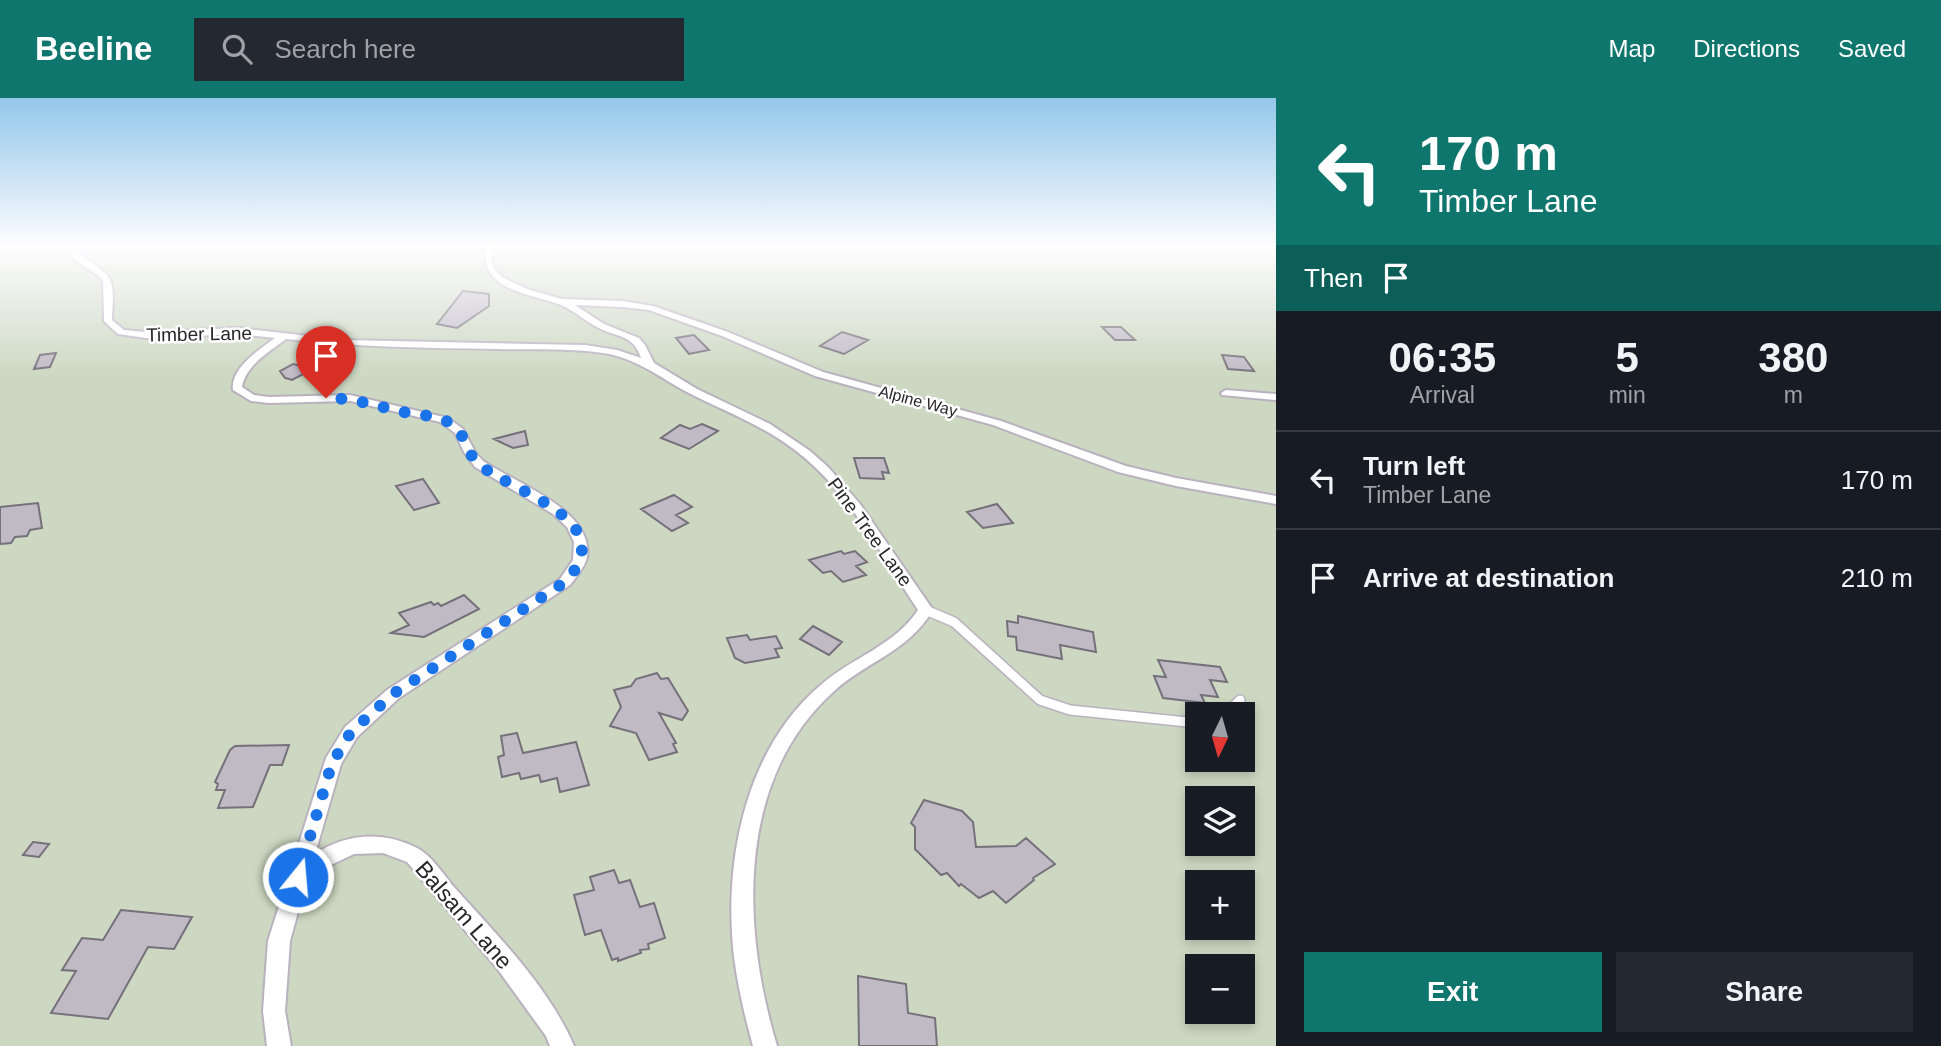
<!DOCTYPE html>
<meta charset="utf-8">
<style>
:root{--surface:#171b24;--page:#242831;--text:#f1f3f6;--muted:#9ea1a6;--line:#363941;--accent:#0f766e}
body{margin:0;font-family:Arial,sans-serif;background:var(--page);color:var(--text);height:100vh;display:flex;flex-direction:column;font-size:26px;white-space:nowrap}
*{box-sizing:border-box;margin:0}
p{font-size:23px;color:var(--muted)}
.icon{flex:none;width:38px;height:38px;fill:none;stroke:currentColor;stroke-width:2;stroke-linecap:round;stroke-linejoin:round}
.map{position:relative;flex:1;overflow:hidden}
.panel{display:flex;flex-direction:column;background:var(--surface);width:665px}
.panel>*{flex:none}
.top-card{background:#0f766e;color:#fff;overflow:hidden}
.needle{width:46px;rotate:185deg}
.tools{position:absolute;left:1185px;top:604px;display:grid;gap:14px}
.tools a{display:grid;place-items:center;width:70px;height:70px;border-radius:0px;background:var(--surface);box-shadow:0 4px 10px #0003;font-size:35px}
.pin{position:absolute;display:grid;place-items:center;width:60px;height:60px;color:#fff;margin:-72px -30px;border-radius:50% 50% 50% 0;rotate:-45deg;box-shadow:0 0 7px #0007}
.pin .icon{rotate:45deg}
.me{position:absolute;width:77px;margin:-38px;rotate:17deg;stroke-linejoin:round;filter:drop-shadow(0 0 5px #0008)}
.turn{display:flex;align-items:center;gap:24px;height:147px;padding:0 28px;font-size:32px}
.turn .icon{width:91px;height:91px;stroke-width:2.5}
.turn b{display:block;font-size:49px;line-height:60px}
.then{display:flex;align-items:center;height:66px;padding:0 28px;background:#0003;gap:14px;font-size:26px}
.eta{display:flex;justify-content:space-evenly;align-items:center;height:119px;text-align:center}
.eta b{font-size:42px;font-weight:700;line-height:49px}
.button{display:flex;gap:14px;margin-top:auto;padding:14px 28px}
.button a{flex:1;height:80px;border-radius:0px;background:var(--accent);color:#fff;font-size:28px;font-weight:700;line-height:80px;text-align:center}
.button a+a{background:var(--page);color:var(--text)}
ul{padding:0;list-style:none}
li{display:flex;align-items:center;gap:21px;height:98px;padding:0 28px;border-top:2px solid var(--line)}
li div{flex:1}
li b{display:block;font-size:26px}
li em{font-style:normal}
header{display:flex;align-items:center;gap:42px;box-sizing:border-box;height:98px;padding:0 35px;background:var(--accent);color:#fff}
header strong{font-size:33px}
nav{display:flex;gap:38px;margin-inline-start:auto;font-size:24px}
.search{width:490px;height:63px;background:var(--page);display:flex;align-items:center;gap:18px;box-sizing:border-box;padding:0 24px;border-radius:0px;color:var(--muted);font-size:26px}
main{display:flex;flex:1;min-height:0}
.map>svg:first-child{display:block}
.green{fill:#ccd8c2;fill-rule:evenodd}
.building{fill:#c0bac5;stroke:#76707b;stroke-width:2}
.lines{fill:none;stroke-linecap:round;stroke-linejoin:round}
.lane-far1-casing{stroke:#b9b2be;stroke-width:10}
.lane-casing{stroke:#b9b2be;stroke-width:12}
.street-casing{stroke:#b9b2be;stroke-width:4}
.lane-far1{stroke:#fff;stroke-width:7}
.lane{stroke:#fff;stroke-width:9}
.street{fill:#fff;fill-rule:evenodd}
.route{stroke:#1a73e8;stroke-width:12;stroke-dasharray:0 21.6}
.labels{text-anchor:middle;dominant-baseline:central;stroke-width:5;stroke-linejoin:round;paint-order:stroke}
.far-street-label{font-size:16px;fill:#29262b;stroke:#fff}
.street-label{font-size:19px;fill:#29262b;stroke:#fff}
.near-street-label{font-size:23px;fill:#29262b;stroke:#fff}
</style>
<header>
<strong>Beeline</strong>
<div class="search"><svg class="icon" aria-label="search" viewBox="0 0 24 24"><circle cx="10" cy="10" r="6"/><path d="M15 15l6 6"/></svg>Search here</div>
<nav><a>Map</a><a>Directions</a><a>Saved</a></nav>
</header>
<main>
<div class="map">
<svg width="1276" height="948" viewBox="0 0 1276 948">
<rect width="100%" height="100%" fill="#fdfaff"/>
<!-- green -->
<path class="green" d="M0,147H1276V948H0ZM1197,616H1242V662H1197ZM1197,700H1242V746H1197ZM1197,784H1242V830H1197ZM1197,868H1242V914H1197Z"/>
<!-- building -->
<path class="building" d="M463,193L489,196V208L457,230L437,226Z
M1102,229H1121L1135,242H1115Z
M842,234L868,242L844,256L820,248Z
M694,237L709,252L689,256L676,240Z
M56,255L50,269L34,271L40,257Z
M1222,257L1244,259L1254,273L1228,271Z
M293,266L313,271L292,282L285,280L280,273Z
M702,326L718,333L689,351L661,340L680,327L690,331Z
M525,333L528,347L513,350L494,341Z
M854,360H884L889,375L882,374L884,381L860,380Z
M423,381L439,405L414,412L396,388Z
M674,397L692,409L676,417L688,425L672,433L641,411Z
M38,405L42,430L30,432L27,438L15,439L11,445L0,446V409Z
M997,406L1013,425L983,430L967,414Z
M841,453L844,456L855,453L867,464L856,468L866,477L843,484L831,473L823,475L809,462Z
M464,497L479,511L424,539L391,535L409,527L399,515L431,504L434,507L438,505L441,508Z
M1018,518L1093,534L1096,554L1060,547L1062,561L1017,552L1016,539L1008,538L1007,523L1018,525Z
M813,528L842,544L829,557L800,541Z
M747,537L750,542L776,538L782,550L775,551L779,559L745,565L735,560L727,540Z
M1158,562L1220,569L1227,584L1210,582L1218,599L1201,597L1205,605L1163,600L1154,578L1166,579Z
M657,575L661,581L668,580L688,613L682,622L659,615L676,645L673,646L677,654L649,662L636,635L610,628L621,609L614,592L631,588L636,581Z
M517,635L523,655L576,644L589,687L560,694L557,680L541,684L539,677L521,681L519,675L502,679L498,659L504,657L501,638Z
M289,647L282,667H270L253,709L218,710L225,692H216L218,686L215,684L230,652L235,648Z
M924,702L962,713L973,724L976,749L1016,748L1026,740L1055,766L1033,780L1034,782L1006,805L993,793L979,800L961,786L959,788L947,775L941,777L915,751V729L911,725Z
M33,744L49,746L39,759L23,757Z
M614,772L619,785L630,782L640,809L654,805L665,840L648,846L649,851L640,852L641,855L618,863V860L612,862L601,832L585,837L574,797L594,792L590,779Z
M121,812L192,819L174,851L148,849L108,921L51,915L76,873L62,872L82,840L103,842Z
M858,878L906,886L908,915L935,920L937,948H859Z"/>
<g class="lines">
<defs>
<path id="lane-far1" d="M926,512L932,515"/>
<path id="lane" d="M928,513L954,524L1040,602L1070,612L1197,625
M1226,616L1240,602"/>
<path id="street" d="M65,147H73C82,161 105,170 110,182C115,192 112,211 112,222L124,232L146,234L238,230L344,242L585,247L617,252L641,260C633,236 618,240 599,230C586,224 575,213 561,207C531,195 476,193 487,147H495L491,161L494,171L502,179L527,191L562,201L622,203L653,208L728,234L823,274L1001,323L1126,368L1176,380L1276,398V406L1176,388L1118,374L993,327L815,278L722,238L649,212L622,209L575,207L604,226L639,240L645,247L654,265L697,291L770,326L810,353L828,369L860,406L933,512C905,557 867,562 832,595C735,684 742,832 777,948H753C745,919 738,890 734,859C723,764 745,650 822,586C853,559 894,548 918,512C880,455 846,387 788,347C757,325 722,312 689,295C660,280 637,260 603,255C569,250 532,252 497,251C426,250 356,249 286,241C269,254 246,267 242,289L254,297L269,299L350,297L448,320L463,331L475,354L483,363C515,385 594,412 587,459C585,469 576,479 570,487L399,600L357,639L341,666L315,756C347,735 383,733 417,750C431,757 444,777 454,789C497,837 549,889 574,948H550L546,938L496,869L407,764L383,755L354,756L333,766L306,785L290,843L285,913L291,948H267L263,913L268,843L326,660L345,629L387,592L560,481L573,462L574,444L567,429L553,416L475,369L464,354L455,335L440,324L350,303L269,305L251,303L233,292C230,270 259,252 275,240L238,236L146,240L118,236L104,223L103,183L99,178L74,161Z
M1226,292L1276,296V302L1222,297L1221,295Z"/>
</defs>
<!-- lane-far1 casing -->
<use href="#lane-far1" class="lane-far1-casing"/>
<!-- lane casing -->
<use href="#lane" class="lane-casing"/>
<!-- street casing -->
<use href="#street" class="street-casing"/>
<!-- lane-far1 -->
<use href="#lane-far1" class="lane-far1"/>
<!-- lane -->
<use href="#lane" class="lane"/>
<!-- street -->
<use href="#street" class="street"/>
</g>
<!-- sky -->
<linearGradient id="sky" x2="0" y2="1"><stop stop-color="#93c7ea"/><stop offset="0.53" stop-color="#fefdff"/><stop offset="1" stop-color="#fefdff" stop-opacity="0"/></linearGradient>
<rect width="1276" height="280" fill="url(#sky)"/>
<g class="lines">
<!-- route -->
<path class="route" d="M298,779L332,665L351,634L393,596L565,484C623,423 516,396 480,367C463,353 467,332 446,323C431,316 414,317 399,313C373,307 352,300 326,300"/>
</g>
<g class="labels">
<!-- far-street labels -->
<g class="far-street-label">
<text transform="translate(918 303) rotate(15)">Alpine Way</text>
</g>
<!-- street labels -->
<g class="street-label">
<text transform="translate(199 236) rotate(-1)">Timber Lane</text>
<text transform="translate(870 434) rotate(54)">Pine Tree Lane</text>
</g>
<!-- near-street labels -->
<g class="near-street-label">
<text transform="translate(464 817) rotate(49)">Balsam Lane</text>
</g>
</g>
</svg>
<div class="tools">
<a><svg class="needle" viewBox="-14 -14 28 28"><path d="M0-13l5 13h-10z" fill="#e53935"/><path d="M0 13l5-13h-10z" fill="#9ea1a6"/></svg></a>
<a><svg class="icon" aria-label="layers" viewBox="0 0 24 24"><path d="M12 4l9 5-9 5-9-5zM3 14l9 5 9-5"/></svg></a>
<a>+</a>
<a>−</a>
</div>
<div class="pin" style="left:326px;top:300px;background:#d93025"><svg class="icon" aria-label="arrive" viewBox="0 0 24 24"><path d="M6 21V4h12l-3 4 3 4H6"/></svg></div>
<svg class="me" style="left:298px;top:779px" viewBox="-20 -20 40 40"><circle r="17" fill="#1a73e8" stroke="#fff" stroke-width="3"/><path d="M0-11L8 9 0 5-8 9z" fill="#fff"/></svg>
</div>
<section class="panel">
<div class="top-card">
<div class="turn"><svg class="icon" aria-label="left" viewBox="0 0 24 24"><path d="M17 20v-9H6M10 6l-5 5 5 5"/></svg><div><b>170 m</b>Timber Lane</div></div>
<div class="then">Then<svg class="icon" aria-label="arrive" viewBox="0 0 24 24"><path d="M6 21V4h12l-3 4 3 4H6"/></svg></div>
</div>
<div class="eta">
<div><b>06:35</b><p>Arrival</p></div>
<div><b>5</b><p>min</p></div>
<div><b>380</b><p>m</p></div>
</div>
<ul>
<li><svg class="icon" aria-label="left" viewBox="0 0 24 24"><path d="M17 20v-9H6M10 6l-5 5 5 5"/></svg><div><b>Turn left</b><p>Timber Lane</p></div><em>170 m</em></li>
<li><svg class="icon" aria-label="arrive" viewBox="0 0 24 24"><path d="M6 21V4h12l-3 4 3 4H6"/></svg><div><b>Arrive at destination</b></div><em>210 m</em></li>
</ul>
<div class="button"><a>Exit</a><a>Share</a></div>
</section>
</main>
